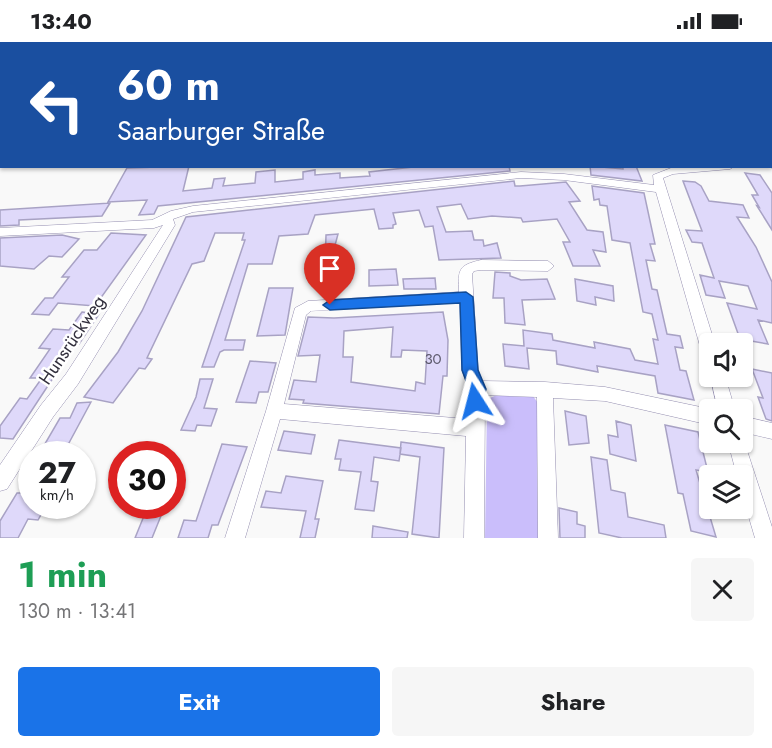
<!DOCTYPE html>
<meta charset="utf-8">
<style>
:root{--surface:#fff;--page:#f6f6f6;--text:#202124;--muted:#757577;--accent:#1a73e8}
body{margin:0;font-family:Jost,sans-serif;background:var(--page);color:var(--text);height:100vh;display:flex;flex-direction:column;font-size:22px;white-space:nowrap}
*{box-sizing:border-box;margin:0}
p{font-size:20px;color:var(--muted)}
.icon{flex:none;width:33px;height:33px;fill:none;stroke:currentColor;stroke-width:2;stroke-linecap:round;stroke-linejoin:round}
.map{position:relative;height:496px;overflow:hidden}
.panel{display:flex;flex-direction:column;background:var(--surface);flex:1}
.panel>*{flex:none}
.guide{position:absolute;left:0px;top:0px;width:772px;height:126px;box-shadow:0 2px 4px #0004;background:#1a4fa0;color:#fff;overflow:hidden}
.controls{position:absolute;left:699px;top:291px;display:grid;gap:12px}
.controls a{display:grid;place-items:center;width:54px;height:54px;border-radius:6px;background:var(--surface);box-shadow:0 2px 4px #0004;font-size:30px}
.speed{position:absolute;left:18px;top:399px;display:flex;gap:12px;font-size:30px;font-weight:700;text-align:center}
.speed>*{display:grid;place-content:center;width:78px;height:78px;border-radius:50%;background:var(--surface);box-shadow:0 2px 4px #0004;line-height:1}
.speed small{font-size:15px;font-weight:400}
.speed .limit{border:9px solid #d22;background:#fff;color:#111}
.pin{position:absolute;display:grid;place-items:center;width:51px;height:51px;color:#fff;margin:-62px -26px;border-radius:50% 50% 50% 0;rotate:-45deg;box-shadow:0 0 6px #0007}
.pin .icon{rotate:45deg}
.me{position:absolute;width:66px;margin:-33px;rotate:351deg;stroke-linejoin:round;filter:drop-shadow(0 0 4px #0008)}
.turn{display:flex;align-items:center;gap:21px;height:126px;padding:0 18px;font-size:27px}
.turn .icon{width:78px;height:78px;stroke-width:2.5}
.turn b{display:block;font-size:42px;line-height:51px}
.round{display:grid;place-items:center;flex:none;width:63px;height:63px;border-radius:6px;background:var(--page)}
.summary{display:flex;align-items:center;justify-content:space-between;height:102px;padding:0 18px}
h1{font-size:36px;font-weight:700;line-height:45px;color:#1e9e55}
.button{display:flex;gap:12px;margin-top:auto;padding:12px 18px}
.button a{flex:1;height:69px;border-radius:6px;background:var(--accent);color:#fff;font-size:24px;font-weight:700;line-height:69px;text-align:center}
.button a+a{background:var(--page);color:var(--text)}
.status{display:flex;justify-content:space-between;align-items:center;height:42px;padding:0 30px;background:var(--surface);direction:ltr}
.status svg{height:16px;fill:currentColor}
.map>svg:first-child{display:block}
.green{fill:#cabefb}
.building{fill:#dfd9fa;stroke:#a8a2c4;stroke-width:1.5;fill-rule:evenodd}
.lines{fill:none;stroke-linecap:round;stroke-linejoin:round}
.street-casing{stroke:#958fb1;stroke-width:1}
.street{fill:#fff;fill-rule:evenodd}
.route{fill:#1a73e8;stroke:#114b97;stroke-width:1.5}
.labels{text-anchor:middle;dominant-baseline:central;stroke-width:5;stroke-linejoin:round;paint-order:stroke}
.number-label{font-size:15px;fill:#5d5a6c}
.street-label{font-size:18px;fill:#322f3d;stroke:#fff}
</style>
<div class="status"><b>13:40</b><svg viewBox="0 0 49 12"><path d="M0 12V9h3v3zM5 12V6h3v6zM10 12V3h3v9zM15 12V0h3v12zM26 1h20v11H26zM47 4h2v5h-2z"/></svg></div>
<div class="map">
<svg width="772" height="496" viewBox="0 0 772 496">
<rect width="100%" height="100%" fill="#f9f9f9"/>
<!-- green -->
<path class="green" d="M0,0H772V51L771,2H2L0,99Z
M499,352L533,354L538,361L540,496H485L487,363L490,356Z"/>
<!-- building -->
<path class="building" d="M189,124L183,149L212,146L214,137L225,136L223,144L255,141L256,130L275,128V140L303,137V130L315,128V133L340,131V136L370,134L369,130L422,124H509L510,129L158,164L154,172L139,173L147,158L108,160L127,126Z
M590,124L623,127V124H636L642,139L591,133Z
M745,131L760,133L772,151V188L757,164L759,165L752,153H758Z
M514,139L515,144H520L566,140L580,159L569,160L587,188L603,190L606,210L593,208L600,224H573L563,200H570L557,177L523,180L521,176L492,174L468,177L461,162L437,165L446,190L472,189L474,198H483L484,204L497,201L501,216L439,218L433,184L425,185L419,168L393,171L396,182L393,183V186L379,187L374,167L315,173L308,192L279,194L272,222H248L225,298H245L243,308H224L220,310L214,325H202L245,198H242L244,191H215L204,219L192,222L147,316L152,317L145,327L139,326L113,361L84,355L118,310L142,269L186,175Z
M683,139L695,140L701,144L709,159L743,163L749,176L737,175L756,205L772,240V281L758,278L768,302L740,297L727,261L757,267L748,244L719,239L725,256L706,253L700,233L714,236L702,201L692,200L686,188L702,189Z
M592,144L644,151L655,202H650L655,219L646,218L652,247L657,248L667,292L680,294L683,306L675,305L680,328L686,329L694,358L658,351L655,334L597,324L598,330L557,322L556,309L527,306L529,327L505,324L503,302L524,304L523,288L552,292L553,298L595,306L594,300L630,307L635,318L658,322L653,297L658,298L652,272L643,270L630,201L612,198L607,164L600,163L599,157L594,158Z
M110,161L102,174L19,178V183L0,184V168Z
M111,191L146,193L95,264L58,261L49,273L32,272L45,256H53L69,235H62L84,208H97Z
M338,192L329,226H325L326,193Z
M62,193L79,197L62,215L49,214L34,227L0,224V196Z
M396,227L398,243L369,244V228Z
M495,230L510,231V234L521,238L547,237L555,257L522,258L525,283L505,281L504,256H493Z
M341,233V244L316,246L317,234Z
M435,236L436,247H404L403,237Z
M575,237L613,244L614,259L595,255L596,263L577,259Z
M269,246H293L285,293L257,294Z
M82,270L99,272L79,302L76,301L13,397L0,396V384L20,356L27,357L42,336H30L50,307L39,306L53,287L69,288Z
M443,270L448,298L447,334H443L439,372L303,361L304,358L289,357L294,338L316,340L320,313L298,314L308,275L334,276ZM393,285L391,315H401L402,308L427,309L425,342L416,340L415,349L351,340L353,315H343L344,289Z
M250,319L276,321L268,350H259L256,361L236,360Z
M752,327L772,331V379L766,377L758,355L763,356Z
M200,337H213L204,366L217,367L211,384L197,383L195,389L181,388L196,355Z
M91,360L63,412H39L60,376H70L77,361Z
M565,369L586,374L589,401L569,403Z
M616,379L631,383L636,419L610,412L608,393L618,395Z
M665,383L698,390L708,430L696,428L716,495L691,489L683,452L678,451Z
M284,389L315,393L311,412L278,408Z
M339,398L401,406L399,419L374,415L371,439L378,440L374,469L355,467L361,430L339,428L341,417H335Z
M401,400L444,406L439,496L412,492L420,415L400,412Z
M222,402L247,405L218,483H212L208,496H178L184,478L196,479Z
M591,415L607,418L611,448L625,451L628,475L664,483L666,496H622L599,491Z
M286,434L323,439L315,477H319L315,496H300L306,469L261,465L266,449L281,451Z
M17,451H32V464H46L38,478L28,477L18,496H0V479Z
M148,464H165L152,496H135Z
M559,466L577,470V482L585,484V496H560Z
M373,484L408,490L407,496H372Z"/>
<g class="lines">
<defs>
<path id="street" d="M771,119H772V126L768,124H771Z
M688,124H735L730,127L673,132L663,136L715,302H710V317L705,316L702,311L656,150L564,138L521,136L193,170L173,177L175,183L78,342L53,375L7,447L0,449V423L41,363L66,332L163,183L154,186L0,194V186L152,178L171,169L193,164L521,130L564,132L654,143L653,133L671,126Z
M481,218L548,219L554,224L548,229L481,228L474,229L472,232L478,328L482,339L545,340L605,345L710,367V383L605,359L553,356L558,496H538L537,355L485,353L484,496H464L466,394L280,377L245,496H225L266,369L295,266L308,259L459,250C458,228 458,223 481,218ZM460,261L462,328L469,347L467,377L284,362L306,273L311,269Z
M710,333L725,334L735,368H718Z
M742,374L772,381V397L742,390Z
M742,393L772,485V496H755L742,452V434H737L728,400H742Z"/>
</defs>
<!-- street casing -->
<use href="#street" class="street-casing"/>
<!-- street -->
<use href="#street" class="street"/>
</g>
<!-- route -->
<path class="route" d="M466,250L473,255L478,328L486,347L481,365L475,367L469,365L467,359L469,347L462,328L460,261L330,268L323,263L330,258Z"/>
<g class="labels">
<!-- number labels -->
<g class="number-label">
<text x="433" y="317">30</text>
</g>
<!-- street labels -->
<g class="street-label">
<text transform="translate(72 298) rotate(-56)">Hunsrückweg</text>
</g>
</g>
</svg>
<div class="controls">
<a><svg class="icon" aria-label="sound" viewBox="0 0 24 24"><path d="M4 9h4l5-4v14l-5-4H4zM17 9q2 3 0 6"/></svg></a>
<a><svg class="icon" aria-label="search" viewBox="0 0 24 24"><circle cx="10" cy="10" r="6"/><path d="M15 15l6 6"/></svg></a>
<a><svg class="icon" aria-label="layers" viewBox="0 0 24 24"><path d="M12 4l9 5-9 5-9-5zM3 14l9 5 9-5"/></svg></a>
</div>
<div class="speed"><div>27<small>km/h</small></div><div class="limit">30</div></div>
<div class="pin" style="left:330px;top:263px;background:#d93025"><svg class="icon" aria-label="arrive" viewBox="0 0 24 24"><path d="M6 21V4h12l-3 4 3 4H6"/></svg></div>
<svg class="me" style="left:475px;top:359px" viewBox="-20 -20 40 40"><path d="M0-17L14 15 0 8-14 15z" fill="#1a73e8" stroke="#fff" stroke-width="4"/></svg>
<div class="guide">
<div class="turn"><svg class="icon" aria-label="left" viewBox="0 0 24 24"><path d="M17 20v-9H6M10 6l-5 5 5 5"/></svg><div><b>60 m</b>Saarburger Straße</div></div>
</div>
</div>
<section class="panel">
<div class="summary"><div><h1>1 min</h1><p>130 m · 13:41</p></div><a class="round"><svg class="icon" aria-label="close" viewBox="0 0 24 24"><path d="M6 6l12 12M18 6L6 18"/></svg></a></div>
<div class="button"><a>Exit</a><a>Share</a></div>
</section>
